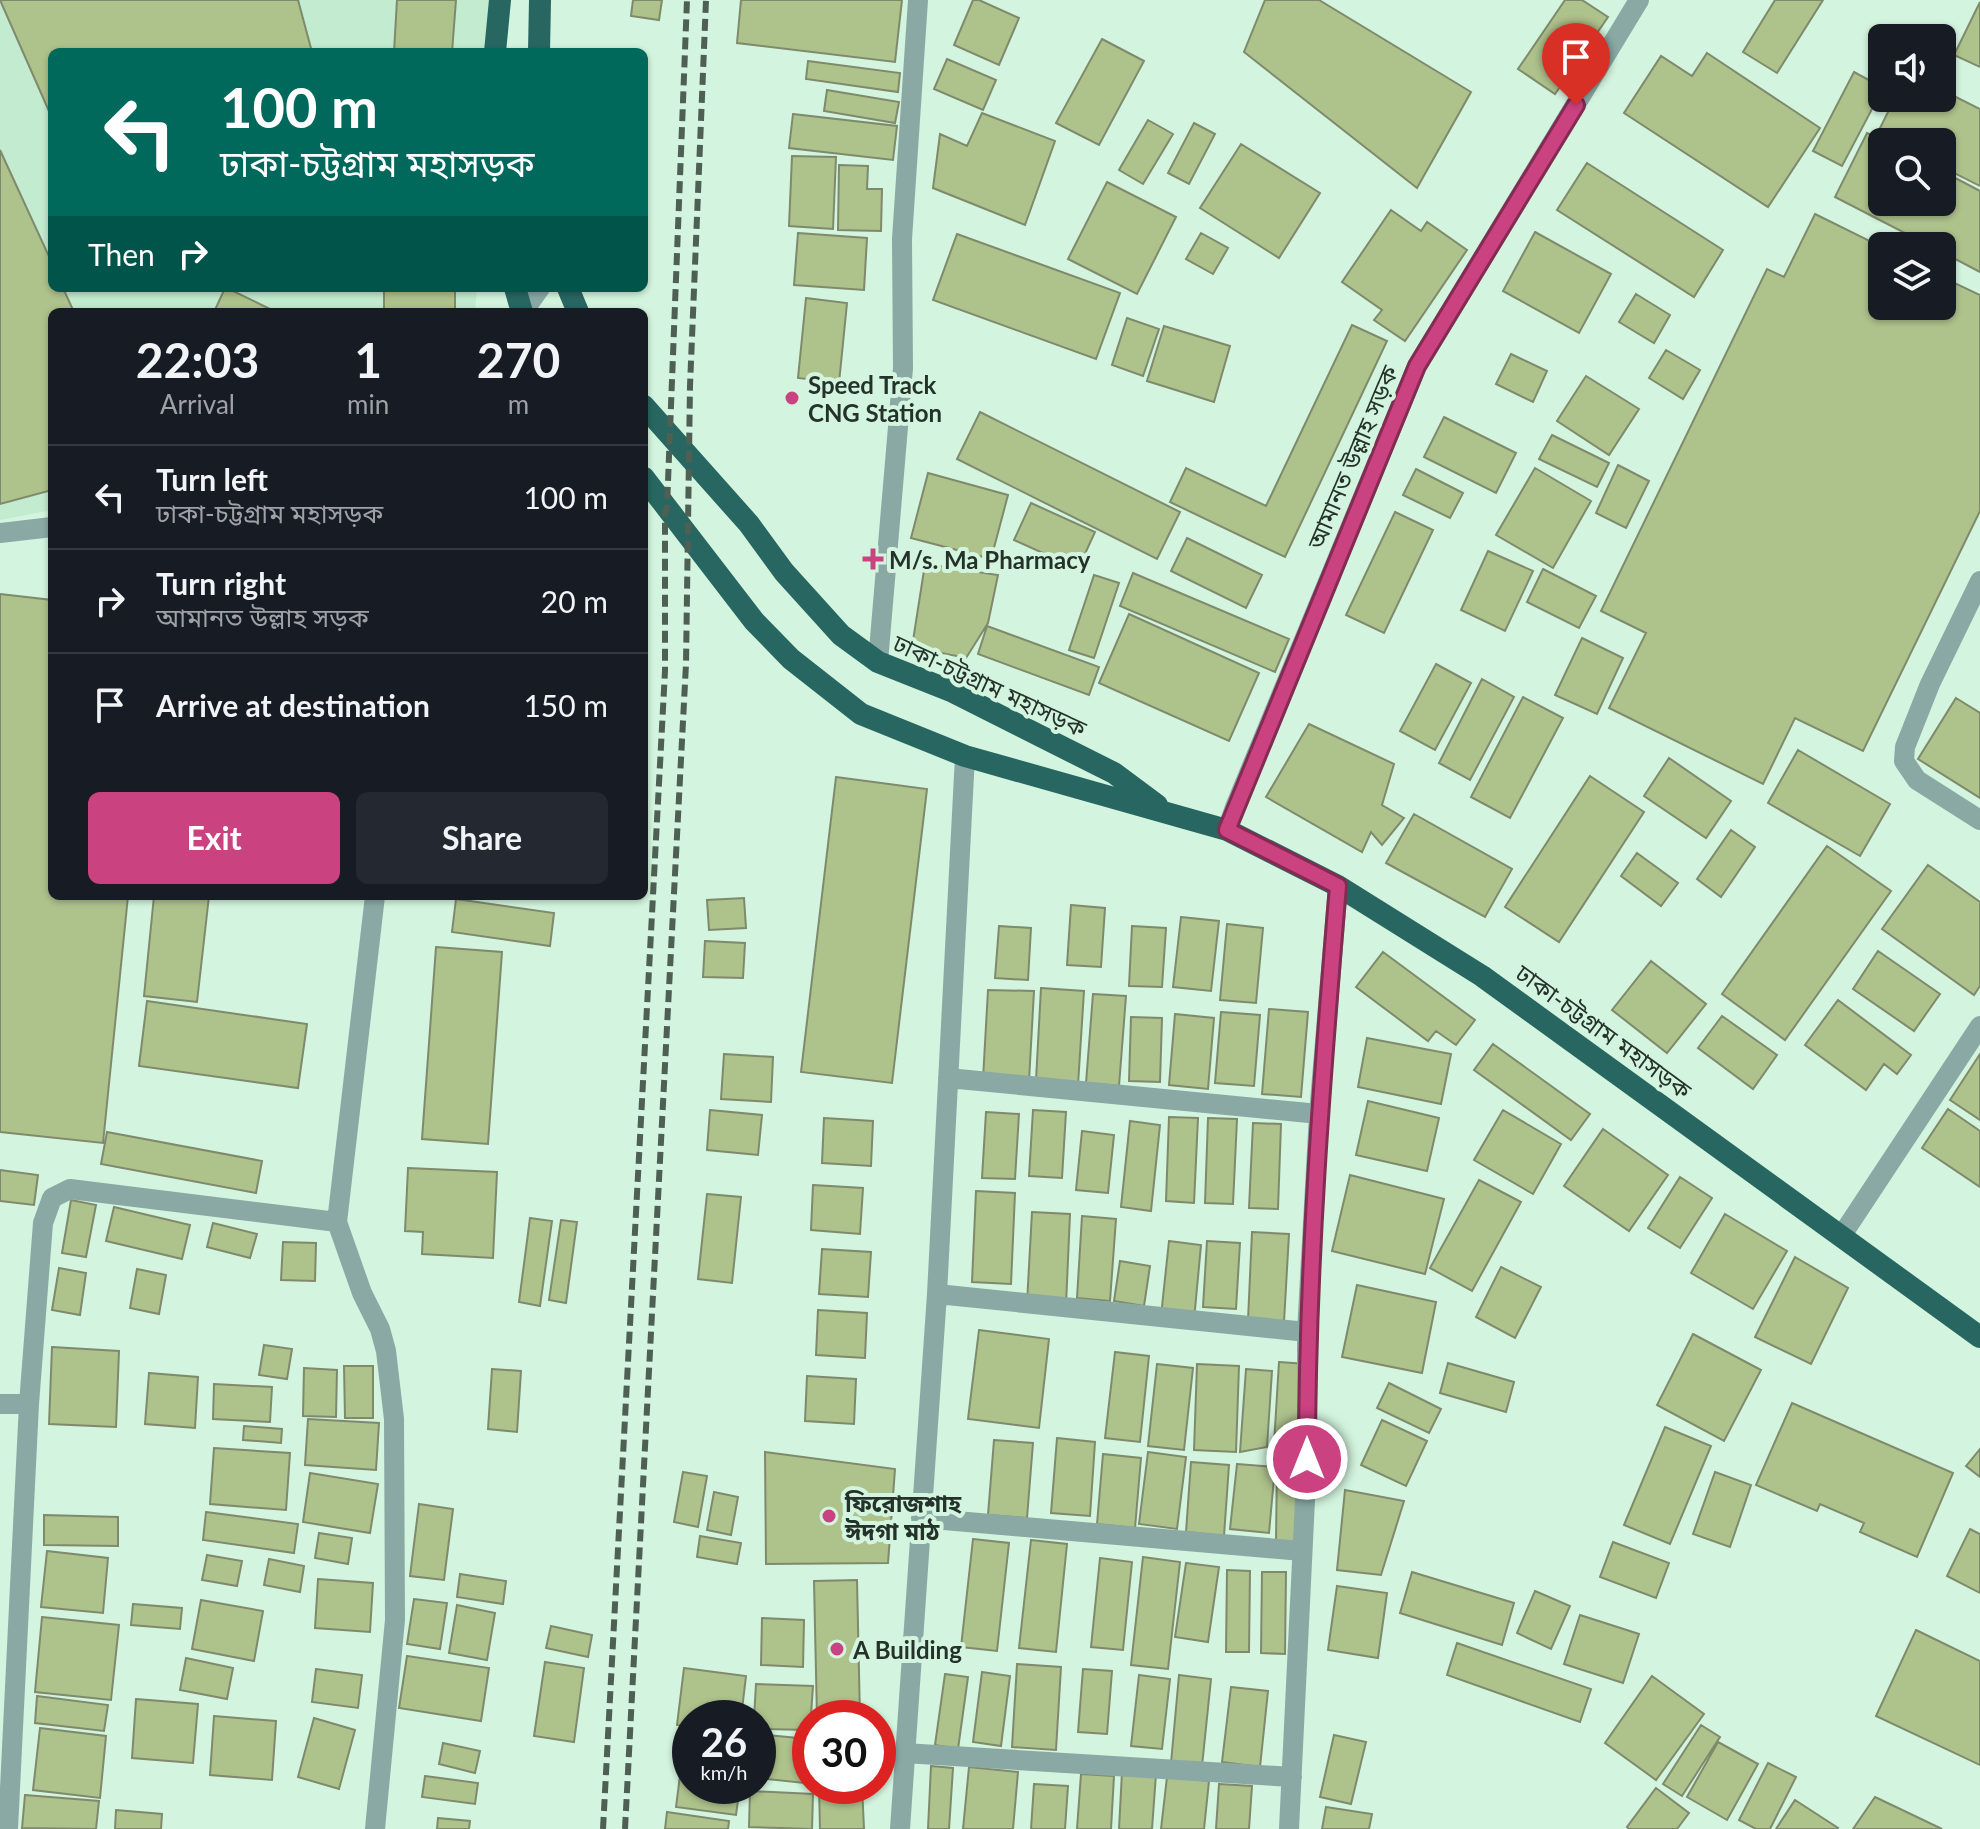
<!DOCTYPE html>
<meta charset="utf-8">
<style>
:root{--surface:#171b24;--page:#242831;--text:#f1f3f6;--muted:#9ea1a6;--line:#363941;--accent:#ca4280}
body{margin:0;font-family:Lato,"Noto Sans Bengali",sans-serif;background:var(--page);color:var(--text);height:100vh;display:flex;flex-direction:column;font-size:30px;white-space:nowrap}
*{box-sizing:border-box;margin:0}
p{font-size:26px;color:var(--muted)}
.icon{flex:none;width:44px;height:44px;fill:none;stroke:currentColor;stroke-width:2;stroke-linecap:round;stroke-linejoin:round}
.map{position:relative;flex:1;overflow:hidden}
.sheet{position:absolute;left:48px;top:308px;width:600px;height:592px;display:flex;flex-direction:column;background:var(--surface);border-radius:12px;box-shadow:0 2px 6px #0004}
.sheet>*{flex:none}
.hud{position:absolute;left:48px;top:48px;width:600px;height:244px;border-radius:12px;box-shadow:0 2px 6px #0004;background:#00695c;color:#fff;overflow:hidden}
.fabs{position:absolute;left:1868px;top:24px;display:grid;gap:16px}
.fabs a{display:grid;place-items:center;width:88px;height:88px;border-radius:12px;background:var(--surface);box-shadow:0 2px 6px #0004;font-size:40px}
.speed{position:absolute;left:672px;top:1700px;display:flex;gap:16px;font-size:40px;font-weight:700;text-align:center}
.speed>*{display:grid;place-content:center;width:104px;height:104px;border-radius:50%;background:var(--surface);box-shadow:0 2px 6px #0004;line-height:1}
.speed small{font-size:20px;font-weight:400}
.speed .limit{border:12px solid #d22;background:#fff;color:#111}
.pin{position:absolute;display:grid;place-items:center;width:68px;height:68px;color:#fff;margin:-82px -34px;border-radius:50% 50% 50% 0;rotate:-45deg;box-shadow:0 0 8px #0007}
.pin .icon{rotate:45deg}
.me{position:absolute;width:88px;margin:-44px;rotate:0deg;stroke-linejoin:round;filter:drop-shadow(0 0 6px #0008)}
.turn{display:flex;align-items:center;gap:28px;height:168px;padding:0 40px;font-size:36px}
.turn .icon{width:104px;height:104px;stroke-width:2.5}
.turn b{display:block;font-size:56px;line-height:68px}
.then{display:flex;align-items:center;height:76px;padding:0 40px;background:#0003;gap:16px;font-size:30px}
.eta{display:flex;justify-content:space-evenly;align-items:center;height:136px;text-align:center}
.eta b{font-size:48px;font-weight:700;line-height:56px}
.cta{display:flex;gap:16px;margin-top:auto;padding:16px 40px}
.cta a{flex:1;height:92px;border-radius:12px;background:var(--accent);color:#fff;font-size:32px;font-weight:700;line-height:92px;text-align:center}
.cta a+a{background:var(--page);color:var(--text)}
ul{padding:0;list-style:none}
li{display:flex;align-items:center;gap:24px;height:104px;padding:0 40px;border-top:2px solid var(--line)}
li div{flex:1}
li b{display:block;font-size:30px}
li em{font-style:normal}
.map>svg:first-child{display:block}
.built{fill:#c2ebd0}
.building{fill:#aec28c;stroke:#7f8a6c;stroke-width:2}
.lines{fill:none;stroke-linecap:round;stroke-linejoin:round}
.minor{stroke:#8aa9a5;stroke-width:20}
.trunk{stroke:#286661;stroke-width:22}
.rail{stroke:#4e5f54;stroke-width:6;stroke-dasharray:12 6;stroke-linecap:butt}
.route-casing{stroke:#832b53;stroke-width:20}
.route{stroke:#ca4280;stroke-width:14}
.poi-dot{fill:#ca4280;stroke:#d3f4de;stroke-width:3}
.labels{text-anchor:middle;dominant-baseline:central;stroke-width:8;stroke-linejoin:round;paint-order:stroke}
.poi-label{font-size:24px;font-weight:bold;fill:#25322a;stroke:#d3f4de;text-anchor:start}
.street-label{font-size:24px;fill:#25322a;stroke:#d3f4de}
</style>
<div class="map">
<svg width="1980" height="1829" viewBox="0 0 1980 1829">
<rect width="100%" height="100%" fill="#d3f4de"/>
<!-- built -->
<path class="built" d="M0,0H490L488,52H52V288H477L475,312H52V510L0,520Z"/>
<!-- building -->
<path class="building" d="M0,0H298L312,52H52V118Z
M397,0H456L452,52H394Z
M633,0H662L659,20L631,16Z
M741,0H902L895,62L737,43Z
M973,0H979L1019,18L999,65L954,45Z
M1265,0H1319L1471,92L1417,188L1244,52Z
M1565,0H1582L1608,17L1555,94L1518,69Z
M1775,0H1823L1777,73L1743,52Z
M1980,2V67L1954,55Z
M1102,39L1144,61L1099,145L1056,123Z
M1707,53L1820,128L1768,207L1624,113L1661,56L1692,76Z
M947,59L996,80L983,110L934,89Z
M808,61L900,73L898,92L806,79Z
M1854,72L1882,87V90L1842,166L1813,151Z
M827,90L899,102L895,123L824,111Z
M1942,90L1980,109V186L1942,167V142H1892L1877,134L1895,98H1942Z
M982,113L1055,141L1025,225L933,188L940,134L967,146Z
M793,114L897,126L893,160L789,148Z
M1148,120L1173,134L1143,184L1119,170Z
M1194,123L1215,134L1189,184L1168,173Z
M1867,133L1885,142H1882V202H1942V171L1980,191V272L1942,252V246H1930L1835,197Z
M1241,144L1320,193L1279,258L1200,208Z
M0,150L52,263V288H63L74,312H52V490L0,504Z
M792,156L836,157L833,229L789,226Z
M1587,163L1723,250L1694,297L1557,210Z
M839,165L868,166L867,189H882L881,231L838,230Z
M1107,182L1176,217L1137,294L1068,259Z
M1391,210L1421,231L1427,222L1467,250L1405,341L1374,320L1382,310L1342,282Z
M1815,214L1882,247V306H1942V277L1980,295V511L1863,751L1795,718L1763,784L1609,708L1646,633L1601,611L1767,269L1784,277Z
M1535,232L1611,274L1579,333L1503,291Z
M798,233L867,238L864,290L794,285Z
M1201,233L1228,248L1213,274L1186,259Z
M957,234L1120,293L1096,359L933,300Z
M225,288H227L276,312H214Z
M384,288H455V312H384Z
M1636,294L1670,315L1654,343L1619,322Z
M806,298L847,303L839,383L798,378Z
M1127,318L1159,329L1143,376L1112,365Z
M1352,325L1387,341L1285,557L1170,502L1186,468L1266,506Z
M1164,326L1230,346L1214,402L1147,381Z
M1666,350L1700,370L1683,399L1649,378Z
M1511,354L1547,371L1533,402L1496,384Z
M1586,376L1639,409L1609,455L1557,421Z
M980,412L1180,512L1157,559L957,459Z
M1444,417L1516,453L1496,493L1424,457Z
M1552,435L1609,463L1597,487L1539,459Z
M1618,465L1649,481L1626,528L1596,513Z
M1535,468L1591,501L1553,568L1496,535Z
M1416,469L1463,493L1450,518L1403,495Z
M928,473L1008,495L991,559L911,538Z
M1031,503L1095,532L1078,569L1014,540Z
M1395,512L1433,530L1384,633L1346,615Z
M1187,538L1262,575L1246,608L1171,571Z
M1488,551L1533,571L1505,631L1461,610Z
M925,564L998,575L988,623L966,658L912,647Z
M1543,569L1596,596L1579,628L1527,602Z
M1133,573L1289,639L1275,672L1120,606Z
M1094,575L1119,583L1094,658L1069,650Z
M0,594L52,600V896H128L103,1143L0,1132Z
M1129,614L1259,673L1229,741L1099,683Z
M987,626L1099,667L1089,695L978,654Z
M1582,638L1623,658L1597,714L1555,695Z
M1436,664L1471,683L1435,750L1400,731Z
M1482,679L1514,697L1470,780L1439,763Z
M1523,697L1563,718L1510,818L1471,797Z
M1956,698L1980,713V798L1918,759Z
M1309,724L1394,764L1382,805L1404,818L1382,845L1371,832L1362,852L1266,797Z
M1798,750L1890,804L1860,856L1768,803Z
M1669,758L1731,801L1706,838L1644,796Z
M1590,776L1644,812L1559,942L1505,907Z
M836,777L927,789L892,1083L801,1072Z
M1414,814L1512,869L1485,917L1386,863Z
M1731,830L1755,847L1721,897L1697,879Z
M1827,846L1891,891L1785,1040L1722,994Z
M1637,853L1678,883L1661,906L1621,876Z
M1928,865L1980,902V986L1974,995L1882,929Z
M154,896H209L197,1002L144,996Z
M744,898L746,928L709,930L707,900Z
M456,899L554,913L550,946L452,932Z
M1071,905L1105,908L1101,967L1067,965Z
M1181,917L1219,921L1211,991L1173,987Z
M1227,924L1263,928L1256,1003L1220,1000Z
M999,926L1031,928L1028,980L995,978Z
M1132,926L1166,928L1162,987L1129,986Z
M705,941L745,943L743,978L703,977Z
M436,947L502,952L488,1144L422,1139Z
M1878,951L1940,994L1914,1031L1853,989Z
M1383,952L1475,1020L1456,1045L1436,1031L1428,1041L1356,987Z
M1651,961L1706,1004L1667,1053L1612,1010Z
M1041,988L1084,991L1078,1085L1036,1080Z
M988,990L1034,991L1029,1081L983,1079Z
M1093,994L1126,996L1119,1086L1086,1083Z
M1838,1000L1911,1055L1897,1074L1884,1064L1866,1090L1805,1045Z
M147,1001L307,1024L298,1088L139,1066Z
M1269,1009L1308,1012L1301,1097L1262,1094Z
M1221,1012L1260,1015L1254,1086L1215,1083Z
M1175,1014L1214,1018L1208,1089L1169,1085Z
M1722,1016L1777,1055L1753,1089L1698,1048Z
M1131,1017L1162,1018L1160,1082L1129,1081Z
M1367,1038L1451,1054L1441,1104L1358,1087Z
M1493,1044L1590,1114L1571,1140L1474,1070Z
M724,1054L773,1057L771,1102L721,1099Z
M1980,1054V1120L1950,1100Z
M1368,1101L1439,1118L1427,1171L1356,1155Z
M1948,1109L1980,1131V1187L1922,1148Z
M710,1110L762,1115L758,1155L707,1150Z
M1033,1110L1066,1112L1062,1178L1029,1176Z
M1503,1110L1561,1144L1533,1194L1474,1160Z
M986,1112L1019,1114L1015,1179L982,1178Z
M1169,1117L1198,1118L1194,1203L1166,1201Z
M824,1118L873,1121L871,1166L822,1163Z
M1208,1118L1237,1119L1233,1204L1205,1203Z
M1130,1121L1160,1125L1151,1211L1121,1207Z
M1253,1123L1281,1124L1278,1209L1249,1208Z
M1603,1129L1668,1175L1629,1231L1564,1186Z
M1082,1131L1114,1135L1108,1193L1076,1190Z
M107,1132L262,1161L256,1193L101,1164Z
M408,1168L497,1172L493,1258L422,1254L423,1232L405,1231Z
M0,1170L38,1175L34,1205L0,1201Z
M1350,1175L1444,1199L1425,1274L1332,1251Z
M1680,1177L1712,1198L1680,1248L1648,1228Z
M1479,1180L1521,1202L1472,1291L1430,1268Z
M813,1185L863,1188L860,1234L811,1230Z
M976,1191L1015,1193L1011,1284L972,1282Z
M707,1194L741,1197L732,1283L698,1279Z
M71,1200L96,1205L86,1257L62,1253Z
M114,1207L190,1225L182,1259L106,1241Z
M1032,1212L1070,1214L1066,1305L1027,1303Z
M1725,1214L1787,1251L1753,1309L1691,1273Z
M1082,1216L1116,1219L1110,1301L1077,1298Z
M530,1218L552,1221L540,1306L519,1302Z
M561,1220L577,1222L566,1303L549,1300Z
M213,1223L257,1234L250,1258L207,1247Z
M1252,1232L1289,1234L1284,1322L1248,1320Z
M1169,1241L1201,1245L1194,1320L1161,1316Z
M1207,1241L1240,1243L1236,1309L1203,1307Z
M283,1242L316,1243L315,1281L281,1280Z
M822,1249L871,1252L868,1297L819,1294Z
M1795,1257L1848,1288L1811,1364L1755,1337Z
M1120,1261L1150,1266L1144,1306L1114,1301Z
M1501,1267L1541,1287L1515,1338L1476,1317Z
M59,1268L86,1273L80,1315L52,1310Z
M137,1269L166,1275L159,1314L130,1308Z
M1357,1285L1436,1302L1422,1373L1342,1357Z
M818,1310L867,1313L865,1358L816,1355Z
M979,1330L1049,1339L1039,1428L968,1419Z
M1693,1334L1761,1370L1724,1441L1657,1405Z
M264,1345L292,1349L287,1379L259,1375Z
M52,1347L119,1351L116,1427L49,1424Z
M1115,1352L1149,1356L1140,1442L1105,1438Z
M1279,1362L1306,1364L1301,1440L1274,1444Z
M1448,1363L1514,1382L1506,1412L1440,1393Z
M1157,1364L1193,1368L1184,1450L1148,1446Z
M1197,1364L1239,1366L1236,1452L1194,1450Z
M344,1366H373V1418H345Z
M304,1368L337,1370L336,1417L303,1416Z
M492,1369L521,1371L517,1432L488,1429Z
M1246,1369L1272,1371L1267,1447L1240,1452Z
M149,1373L198,1377L195,1428L145,1424Z
M807,1376L856,1379L854,1424L805,1421Z
M1389,1383L1441,1409L1429,1433L1377,1408Z
M214,1384L272,1387L270,1422L213,1419Z
M1792,1403L1953,1473L1917,1557L1860,1532L1864,1523L1820,1504L1817,1511L1756,1485Z
M308,1419L379,1423L376,1470L305,1465Z
M1382,1420L1427,1441L1406,1486L1361,1465Z
M244,1426L282,1429L281,1443L243,1440Z
M1665,1427L1711,1446L1670,1544L1624,1525Z
M1057,1438L1095,1442L1090,1516L1051,1513Z
M994,1440L1033,1443L1027,1518L988,1515Z
M214,1448L290,1453L286,1510L210,1504Z
M1980,1449V1477L1966,1466Z
M765,1452L895,1469L888,1563L766,1564Z
M1148,1452L1186,1457L1177,1529L1139,1524Z
M1103,1454L1141,1458L1135,1528L1097,1524Z
M1277,1460L1301,1461L1300,1543L1276,1542Z
M1191,1462L1229,1465L1224,1536L1186,1532Z
M1237,1464L1275,1467L1269,1533L1230,1529Z
M683,1472L707,1476L698,1527L674,1522Z
M1715,1472L1751,1485L1730,1547L1693,1534Z
M310,1473L378,1484L370,1533L303,1522Z
M1345,1490L1404,1501L1381,1575L1337,1570Z
M714,1492L738,1497L731,1535L707,1530Z
M419,1504L453,1509L444,1580L410,1576Z
M206,1512L298,1524L294,1553L203,1540Z
M44,1515L118,1517V1546L44,1545Z
M1970,1529L1980,1534V1593L1947,1576Z
M319,1533L352,1538L348,1564L315,1558Z
M700,1536L741,1543L737,1564L697,1557Z
M973,1539L1009,1543L997,1651L961,1647Z
M1031,1540L1067,1544L1056,1652L1019,1648Z
M1613,1542L1669,1563L1656,1598L1600,1577Z
M47,1551L108,1558L103,1613L41,1607Z
M207,1555L242,1561L237,1586L202,1580Z
M1143,1557L1180,1562L1168,1669L1131,1665Z
M1100,1558L1132,1562L1123,1650L1091,1647Z
M269,1559L304,1566L300,1592L264,1585Z
M1186,1563L1219,1567L1208,1642L1175,1637Z
M1227,1570L1250,1571L1249,1652H1226Z
M1262,1572H1286L1285,1654L1261,1653Z
M1412,1572L1514,1603L1502,1645L1400,1613Z
M460,1574L506,1581L503,1604L457,1597Z
M318,1579L373,1583L370,1632L315,1628Z
M857,1580L860,1718H817L814,1581Z
M1337,1586L1387,1593L1378,1658L1328,1650Z
M1535,1591L1570,1606L1551,1649L1517,1633Z
M414,1599L447,1603L440,1649L407,1644Z
M201,1600L263,1611L254,1661L192,1649Z
M133,1604L182,1608L180,1629L131,1625Z
M457,1605L495,1613L487,1660L449,1653Z
M1580,1615L1639,1634L1623,1683L1564,1664Z
M42,1617L119,1625L111,1700L35,1692Z
M762,1618L804,1620L803,1667L761,1665Z
M551,1626L592,1635L588,1657L546,1648Z
M1916,1630L1980,1661V1765L1876,1716Z
M1457,1643L1591,1689L1580,1722L1447,1675Z
M407,1656L489,1668L481,1721L399,1708Z
M186,1658L233,1668L227,1699L180,1690Z
M545,1662L584,1668L574,1742L534,1736Z
M1017,1664L1061,1667L1056,1750L1012,1747Z
M684,1668L746,1676L741,1718H690V1727L677,1725Z
M316,1669L362,1675L358,1708L312,1702Z
M1083,1669L1112,1671L1107,1734L1078,1732Z
M982,1672L1010,1676L1001,1746L973,1742Z
M945,1674L968,1677L958,1749L935,1745Z
M1139,1675L1170,1679L1162,1749L1131,1746Z
M1179,1675L1211,1679L1202,1766L1171,1763Z
M1652,1676L1704,1714L1656,1780L1605,1743Z
M756,1684L813,1686L810,1730L758,1729V1718H754Z
M1231,1687L1268,1691L1260,1767L1222,1762Z
M37,1696L108,1705L104,1731L35,1723Z
M136,1699L198,1704L193,1763L132,1758Z
M214,1716L276,1721L272,1780L210,1775Z
M314,1718L355,1730L339,1789L298,1777Z
M1701,1725L1720,1737L1682,1796L1663,1784Z
M40,1728L106,1736L100,1798L33,1790Z
M758,1734L808,1739L804,1783L758,1778Z
M1334,1735L1366,1742L1351,1804L1320,1797Z
M679,1739L690,1741V1761L676,1759Z
M1718,1742L1758,1764L1727,1820L1687,1797Z
M443,1743L480,1751L475,1773L439,1764Z
M1768,1763L1796,1777L1770,1829H1756L1739,1820Z
M931,1766L953,1768L949,1829H928Z
M969,1767L1018,1772L1013,1829H963Z
M681,1768L690,1769V1786H740L736,1815L676,1807Z
M1122,1772L1156,1774L1152,1829H1119Z
M1081,1774L1114,1776L1111,1829H1077Z
M425,1776L478,1783L475,1804L422,1797Z
M1167,1777L1209,1781L1204,1829H1161Z
M1034,1784L1068,1786L1065,1829H1031Z
M1219,1784L1252,1786L1249,1829H1216Z
M819,1786H862L864,1829H820Z
M1656,1788L1689,1813L1677,1829H1629L1627,1827Z
M750,1791L813,1794L812,1829L749,1827Z
M25,1795L99,1801L96,1829L22,1828Z
M1875,1797L1942,1829H1853Z
M1795,1800L1838,1828L1837,1829H1776Z
M1326,1807L1372,1814L1369,1829H1322Z
M116,1810L162,1814L161,1829H115Z
M667,1812L729,1821L728,1829H665Z
M438,1818L470,1821L469,1829H437Z"/>
<g class="lines">
<!-- minor -->
<path class="minor" d="M523,312L540,288
M0,533L52,527
M1980,581L1930,684L1905,747L1904,761L1917,780L1980,820
M878,662L903,368L902,239L918,0
M1227,830L1235,807L1417,366L1639,0
M375,896L337,1222L362,1293L380,1329L386,1351L394,1419L395,1620L375,1829
M948,1078L1319,1114
M1842,1235L1980,1026
M937,1294L1307,1332
M0,1404H29
M921,1518L1302,1551
M904,1753L1292,1777
M8,1829L29,1404L43,1223L52,1198L70,1189L337,1222
M900,1829L937,1294L965,756
M1289,1829L1307,1459V1332L1319,1114L1338,886"/>
<!-- trunk -->
<path class="trunk" d="M495,52L500,0
M539,52L540,0
M515,288L522,312
M568,288L578,312
M644,406L749,524L784,572L841,635L878,662L951,691L1114,773L1157,805
M644,478L754,621L791,659L861,714L965,756L1227,830L1338,886L1482,976L1980,1337"/>
<!-- rail -->
<path class="rail" d="M603,1829L665,671V514L667,507L687,0
M625,1829L686,664L690,386L706,0"/>
</g>
<g class="lines">
<defs>
<path id="route" d="M1307,1459C1307,1267 1322,1077 1338,886L1227,830L1417,366L1576,105"/>
</defs>
<!-- route casing -->
<use href="#route" class="route-casing"/>
<!-- route -->
<use href="#route" class="route"/>
</g>
<!-- markers -->
<g class="poi-dot">
<circle cx="792" cy="398" r="8"/>
<path d="M869 547h8v8h8v8h-8v8h-8v-8h-8v-8h8z"/>
<circle cx="829" cy="1516" r="8"/>
<circle cx="837" cy="1649" r="8"/>
</g>
<g class="labels">
<!-- poi labels -->
<g class="poi-label">
<text x="808" y="384">Speed Track<tspan x="808" dy="28">CNG Station</tspan></text>
<text x="889" y="559">M/s. Ma Pharmacy</text>
<text x="845" y="1502">ফিরোজশাহ<tspan x="845" dy="28">ঈদগা মাঠ</tspan></text>
<text x="853" y="1649">A Building</text>
</g>
<!-- street labels -->
<g class="street-label">
<text transform="translate(1352 457) rotate(-67)">আমানত উল্লাহ সড়ক</text>
<text transform="translate(990 685) rotate(25)">ঢাকা-চট্টগ্রাম মহাসড়ক</text>
<text transform="translate(1604 1031) rotate(36)">ঢাকা-চট্টগ্রাম মহাসড়ক</text>
</g>
</g>
</svg>
<div class="fabs">
<a><svg class="icon" aria-label="sound" viewBox="0 0 24 24"><path d="M4 9h4l5-4v14l-5-4H4zM17 9q2 3 0 6"/></svg></a>
<a><svg class="icon" aria-label="search" viewBox="0 0 24 24"><circle cx="10" cy="10" r="6"/><path d="M15 15l6 6"/></svg></a>
<a><svg class="icon" aria-label="layers" viewBox="0 0 24 24"><path d="M12 4l9 5-9 5-9-5zM3 14l9 5 9-5"/></svg></a>
</div>
<div class="speed"><div>26<small>km/h</small></div><div class="limit">30</div></div>
<div class="pin" style="left:1576px;top:105px;background:#d93025"><svg class="icon" aria-label="arrive" viewBox="0 0 24 24"><path d="M6 21V4h12l-3 4 3 4H6"/></svg></div>
<svg class="me" style="left:1307px;top:1459px" viewBox="-20 -20 40 40"><circle r="17" fill="#ca4280" stroke="#fff" stroke-width="3"/><path d="M0-11L8 9 0 5-8 9z" fill="#fff"/></svg>
<div class="hud">
<div class="turn"><svg class="icon" aria-label="left" viewBox="0 0 24 24"><path d="M17 20v-9H6M10 6l-5 5 5 5"/></svg><div><b>100 m</b>ঢাকা-চট্টগ্রাম মহাসড়ক</div></div>
<div class="then">Then<svg class="icon" aria-label="right" viewBox="0 0 24 24"><path d="M7 20v-9h11M14 6l5 5-5 5"/></svg></div>
</div>
<section class="sheet">
<div class="eta">
<div><b>22:03</b><p>Arrival</p></div>
<div><b>1</b><p>min</p></div>
<div><b>270</b><p>m</p></div>
</div>
<ul>
<li><svg class="icon" aria-label="left" viewBox="0 0 24 24"><path d="M17 20v-9H6M10 6l-5 5 5 5"/></svg><div><b>Turn left</b><p>ঢাকা-চট্টগ্রাম মহাসড়ক</p></div><em>100 m</em></li>
<li><svg class="icon" aria-label="right" viewBox="0 0 24 24"><path d="M7 20v-9h11M14 6l5 5-5 5"/></svg><div><b>Turn right</b><p>আমানত উল্লাহ সড়ক</p></div><em>20 m</em></li>
<li><svg class="icon" aria-label="arrive" viewBox="0 0 24 24"><path d="M6 21V4h12l-3 4 3 4H6"/></svg><div><b>Arrive at destination</b></div><em>150 m</em></li>
</ul>
<div class="cta"><a>Exit</a><a>Share</a></div>
</section>
</div>
